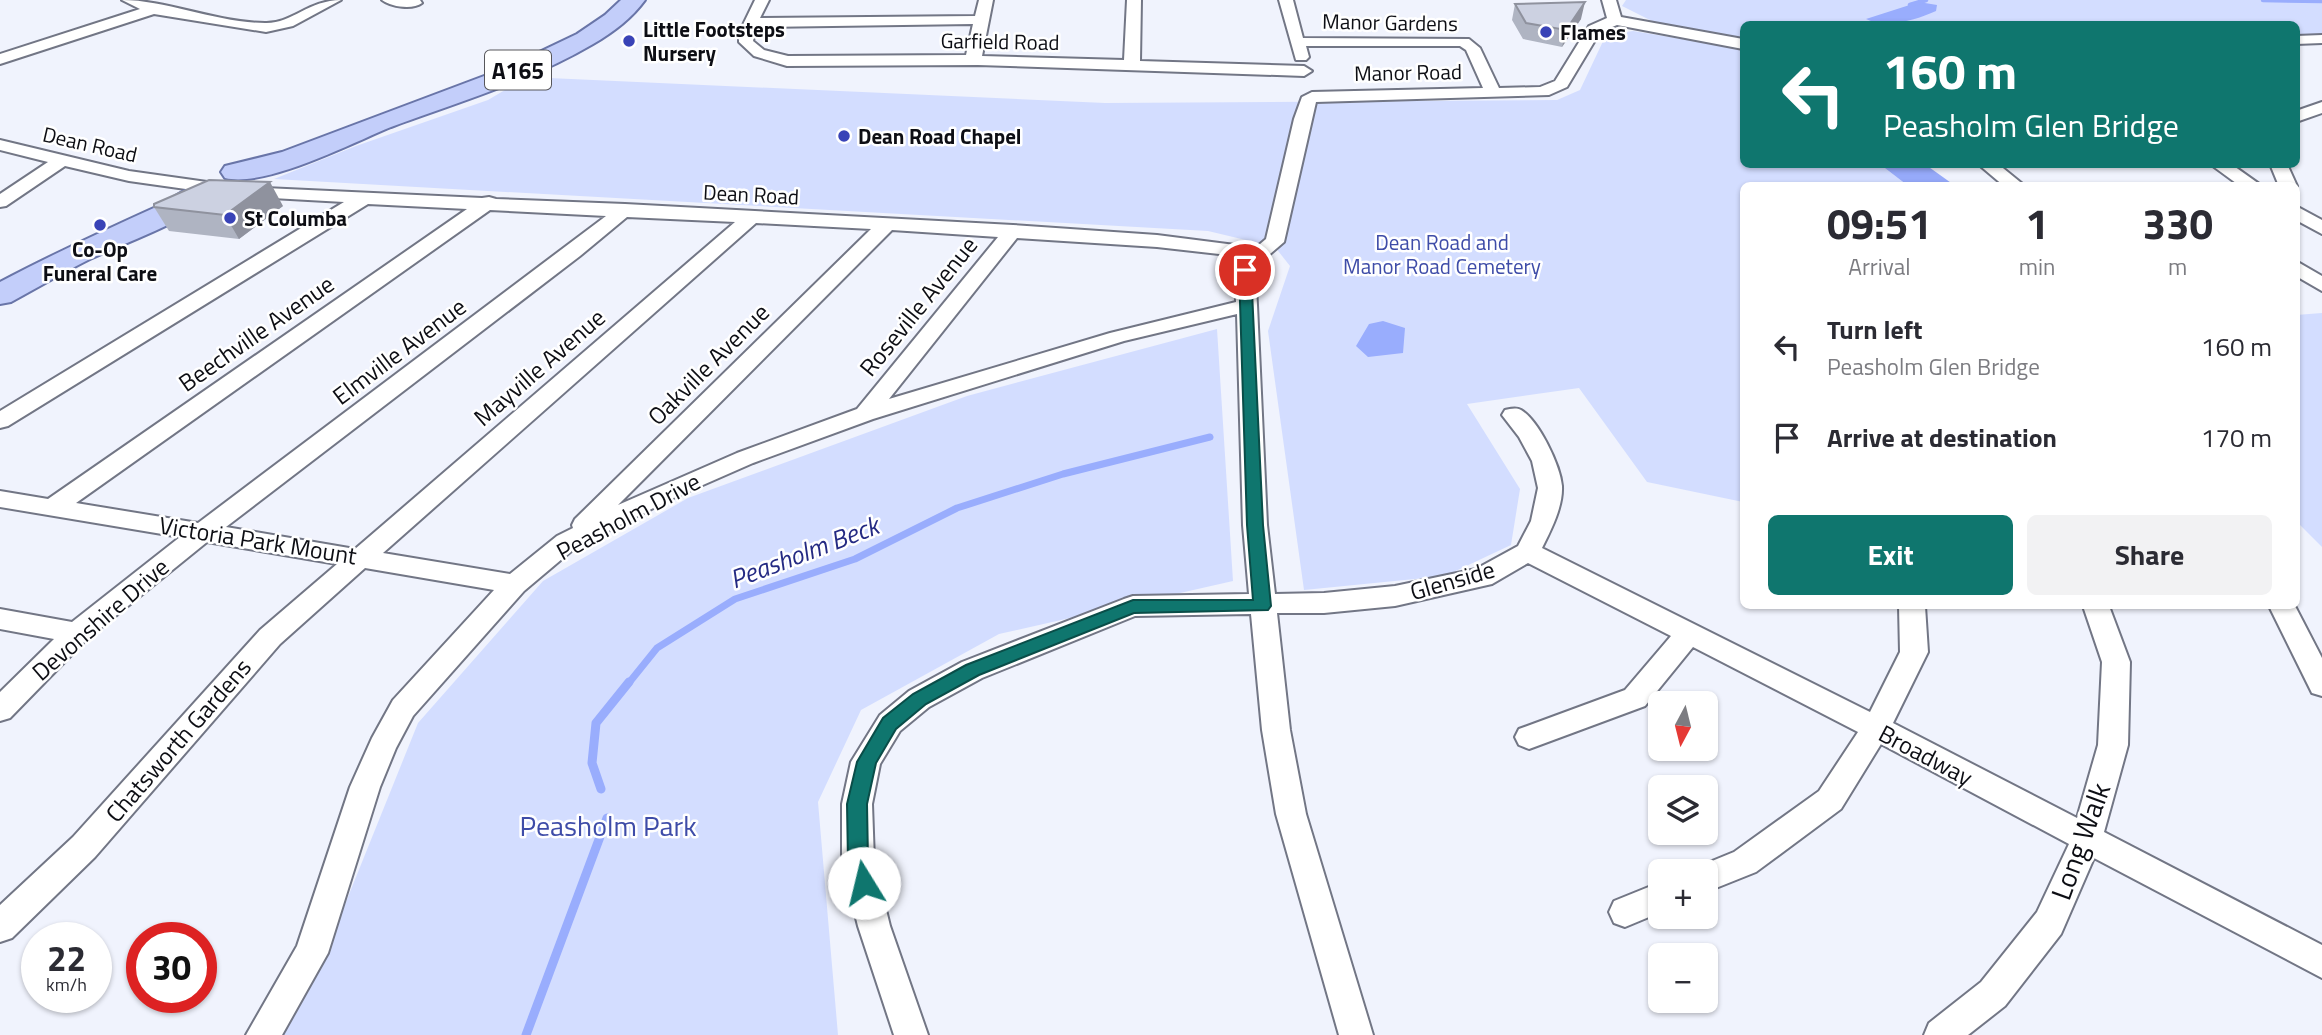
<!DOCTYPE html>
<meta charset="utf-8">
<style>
:root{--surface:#fff;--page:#f2f2f3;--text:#2b2b33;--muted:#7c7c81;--accent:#0f766e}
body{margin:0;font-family:"Titillium Web",sans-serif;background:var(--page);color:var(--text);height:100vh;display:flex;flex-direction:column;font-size:26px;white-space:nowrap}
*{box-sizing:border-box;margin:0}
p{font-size:23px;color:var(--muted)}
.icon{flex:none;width:38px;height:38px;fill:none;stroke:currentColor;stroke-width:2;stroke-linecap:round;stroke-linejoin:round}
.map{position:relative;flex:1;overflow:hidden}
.side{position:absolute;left:1740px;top:182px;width:560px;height:427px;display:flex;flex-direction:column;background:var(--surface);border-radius:10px;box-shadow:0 2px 5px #0004}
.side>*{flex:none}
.top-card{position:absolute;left:1740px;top:21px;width:560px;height:147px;border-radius:10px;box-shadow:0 2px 5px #0004;background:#0f766e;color:#fff;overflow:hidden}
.needle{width:46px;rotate:187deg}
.controls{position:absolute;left:1648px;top:691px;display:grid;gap:14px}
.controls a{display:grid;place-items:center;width:70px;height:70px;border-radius:10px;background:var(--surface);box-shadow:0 2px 5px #0004;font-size:35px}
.speed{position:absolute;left:21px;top:922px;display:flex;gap:14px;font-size:35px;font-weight:700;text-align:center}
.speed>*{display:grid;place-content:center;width:91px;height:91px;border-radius:50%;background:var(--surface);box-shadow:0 2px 5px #0004;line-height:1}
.speed small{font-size:18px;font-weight:400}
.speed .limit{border:10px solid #d22;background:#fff;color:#111}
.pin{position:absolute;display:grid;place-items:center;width:60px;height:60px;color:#fff;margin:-30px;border:4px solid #fff;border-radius:50%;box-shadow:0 2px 7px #0007}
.me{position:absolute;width:77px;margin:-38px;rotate:351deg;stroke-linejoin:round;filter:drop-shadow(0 0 5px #0008)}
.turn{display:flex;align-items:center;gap:24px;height:147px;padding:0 28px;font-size:32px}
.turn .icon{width:91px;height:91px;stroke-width:2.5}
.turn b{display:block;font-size:49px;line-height:60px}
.eta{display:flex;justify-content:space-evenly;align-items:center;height:119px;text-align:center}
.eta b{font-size:42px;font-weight:700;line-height:49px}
.button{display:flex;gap:14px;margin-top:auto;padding:14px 28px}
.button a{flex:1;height:80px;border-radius:10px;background:var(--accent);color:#fff;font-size:28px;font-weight:700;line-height:80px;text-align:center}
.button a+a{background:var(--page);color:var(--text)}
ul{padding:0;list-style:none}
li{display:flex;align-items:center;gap:21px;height:91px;padding:0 28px}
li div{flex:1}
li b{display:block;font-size:26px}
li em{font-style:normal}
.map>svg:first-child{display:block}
.green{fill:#d3ddff}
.forest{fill:#96aafa}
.water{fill:#99adfd}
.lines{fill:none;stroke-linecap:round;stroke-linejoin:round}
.stream-far2{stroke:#99adfd;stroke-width:4.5}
.stream-far1{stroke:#99adfd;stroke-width:7}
.stream{stroke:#99adfd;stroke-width:9}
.street-casing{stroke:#727685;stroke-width:4}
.primary-casing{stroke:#6975a8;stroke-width:4}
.street{fill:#fff;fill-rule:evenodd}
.primary{fill:#c3cefa;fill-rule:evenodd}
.wall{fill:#afb4c2}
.shaded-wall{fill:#8f929e}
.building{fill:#ccd1e1;stroke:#8f929e;stroke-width:2}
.route{fill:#0f766e;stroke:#0a4d48;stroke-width:2}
.poi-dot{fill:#3943b7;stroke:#fff;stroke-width:2.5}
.labels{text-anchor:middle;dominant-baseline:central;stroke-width:5;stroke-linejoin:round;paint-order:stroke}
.far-street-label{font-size:21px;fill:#0d0e14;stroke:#fff}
.far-poi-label{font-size:21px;font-weight:bold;fill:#0d0e14;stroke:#fff;text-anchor:start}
.far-park-label{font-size:21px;fill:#3e4ca8;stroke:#fff}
.shield{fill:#fff;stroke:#56565a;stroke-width:2}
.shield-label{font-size:23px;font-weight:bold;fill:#0d0e14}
.street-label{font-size:24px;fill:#0d0e14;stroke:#fff}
.water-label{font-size:26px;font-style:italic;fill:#242a83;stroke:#fff}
.near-park-label{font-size:28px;fill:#3e4ca8;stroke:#fff}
.near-street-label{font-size:28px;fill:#0d0e14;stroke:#fff}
</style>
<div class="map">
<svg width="2322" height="1035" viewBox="0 0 2322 1035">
<rect width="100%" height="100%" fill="#f0f3fd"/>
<!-- green -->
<path class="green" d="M1626,0H2322V34L2296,35V24H1743V39L1658,24L1622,6Z
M1633,31L1743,49V164L1881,165L1907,185L1743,186V502L1647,482L1579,388L1467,404L1520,489L1511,545L1445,576L1304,590L1268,331L1290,266L1275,247L1208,231L274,179L356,146L488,100L527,77L1105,103L1557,100L1580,90L1606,35Z
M2322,313V547L2296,521V315Z
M1217,329L1233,581L999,634L861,710L818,802L838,1035H277L323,959L418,723L543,581L688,498L967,396Z"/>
<!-- forest -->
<path class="forest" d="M1881,165H1926L1954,185H1907Z"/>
<!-- water -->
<path class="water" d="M1919,2L1937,5L1936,11C1916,20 1886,29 1866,19Z
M1383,321L1405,328L1403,353L1368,357L1356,346L1369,324Z"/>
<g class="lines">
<!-- stream-far2 -->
<path class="stream-far2" d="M2263,0L2322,1
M1910,5L1926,0"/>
<!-- stream-far1 -->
<path class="stream-far1" d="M628,684L657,648L735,599L855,559L957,508L1063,474L1210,437"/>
<!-- stream -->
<path class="stream" d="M601,789L592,763L596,723L629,682
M526,1035L607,818"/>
<defs>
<path id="street" d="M122,0C167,0 218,23 265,23C291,24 309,0 341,0L293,26L266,32L154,14L0,64V54L140,9Z
M382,0H420L422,3C413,10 391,7 382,0Z
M755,0H769L760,18L975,16L979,0H993L982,56L1124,60L1127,0H1141L1140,61L1304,66L1312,71L1304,76L978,65L787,66L754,56L739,42V33ZM973,24L966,55L788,56L764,50L753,41L756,27Z
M1279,0H1293L1303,38L1469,39L1480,48L1499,88L1540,87L1555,81L1589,26L1607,18L1602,0H1616L1621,17L1743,39V49L1617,25L1600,32L1567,87L1549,95L1316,102L1284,242L1270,254L1263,256L1253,250L1266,239L1294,119L1302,97L1312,92L1483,88L1466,50L1460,46H1306L1309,57L1306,60H1296Z
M2322,35V43L2296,44V36Z
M2322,102V113L2296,122V111Z
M0,140L129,171L207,182L216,187L207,192L129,181L65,166L6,206L0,207V194L48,162L0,150Z
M1978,164H1998L2025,186H2004Z
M2210,164H2231L2262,186H2240Z
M2270,164H2287L2297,186L2296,187L2279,186Z
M244,187L482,198L489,197L496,199L625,204L1013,225L1157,235L1235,245L1238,249L1228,255L1157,247L1017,238L889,399L1110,333L1236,302L1235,270L1245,264L1252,266L1255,270L1257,305L1267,525L1275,594L1324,593L1395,586L1476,569L1518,546L1531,521L1538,488L1532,461L1519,437L1502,415L1505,410C1510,409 1516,407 1521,410C1539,421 1560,465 1562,486C1563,507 1551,530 1542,548L1870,712L1900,652L1899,606H1925L1928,652L1893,723L2077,818L2098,745L2102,662L2083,606H2109L2130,662L2128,745L2104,832L2322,945V978L2094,858L2061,934L2005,1006L1968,1035H1924L1929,1023L1981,982L2037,912L2069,844L1881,744L1841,809L1756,872L1706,892V872H1693L1695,868L1734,852L1819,791L1858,732L1693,647L1645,706L1529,749L1519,745L1515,737L1519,729L1625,690L1671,636L1528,563L1492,584L1395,606L1324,613H1277L1290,730L1306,814L1373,1035H1339L1276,814L1262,730L1251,614L1135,616L982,678L929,707L900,731L880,764L872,804L874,861L890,926L928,1035H894L858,926L842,861V804L851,762L880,715L909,691L962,662L1124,599L1133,596L1249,594L1243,525L1237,314L1124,341L873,419L753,463L671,499L575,548L524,591L413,716L396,748L380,787L328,953L282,1035H246L297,946L350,787L372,738L393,700L494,590L365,568L280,644L95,857L12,938L0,942V905L73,837L260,630L337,564L207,542L86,640L10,718L0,721V692L54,639L0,629V609L72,622L180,537L0,507V491L48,499L467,209L368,204L8,426L0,428V411L344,202L238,196L235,192ZM490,210L606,216L198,523L76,503ZM627,217L735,222L355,549L226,527L580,256ZM756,223L871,229L575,519L572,525L573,528L557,536L510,574L383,553ZM892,230L998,237L857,409L737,453L618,505Z
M2296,206L2322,220V234L2296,220Z
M2296,261L2322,276V291L2296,276Z
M2269,606H2295L2322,658V696L2312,693Z
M1661,882V912L1625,927L1614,923L1609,912L1614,901Z"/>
<path id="primary" d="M621,0H645C632,18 612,33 593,44C530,81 459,102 391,127C352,143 265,188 225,178L221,172L225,166L282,152L508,67L577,34L605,15Z
M204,183L214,185L218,191C200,217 119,245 88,260C62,273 37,288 11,302L0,304V282C51,255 103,231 156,207C172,199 187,187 204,183Z"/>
</defs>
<!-- street casing -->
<use href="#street" class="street-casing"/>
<!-- primary casing -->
<use href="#primary" class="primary-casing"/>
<!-- street -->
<use href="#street" class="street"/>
<!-- primary -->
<use href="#primary" class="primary"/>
</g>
<!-- wall -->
<path class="wall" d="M1515,4L1581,19L1562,47L1523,39L1512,20Z
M283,206L239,239L169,231L154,207Z"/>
<!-- shaded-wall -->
<path class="shaded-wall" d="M1585,2L1581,19L1562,47L1566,30Z
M270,182L283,206L239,239L225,215Z"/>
<!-- building -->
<path class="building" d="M1585,2L1566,30L1526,23L1515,4Z
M209,180L270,182L225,215L154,207V204Z"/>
<!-- route -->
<path class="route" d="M1245,267L1251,270L1263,525L1271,606L1268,610L1134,613L979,675L926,704L896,729L876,763L867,804L868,861L874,883L871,889L864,892L856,889L848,861L847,804L857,762L883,718L913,694L966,665L1133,600H1253L1247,525L1239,270Z"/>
<!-- markers -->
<g class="poi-dot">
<circle cx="1546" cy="32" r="7"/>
<circle cx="629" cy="41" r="7"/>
<circle cx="844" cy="136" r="7"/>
<circle cx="230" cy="218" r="7"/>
<circle cx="100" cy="225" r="7"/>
</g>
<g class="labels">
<!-- far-street labels -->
<g class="far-street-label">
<text transform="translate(1390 22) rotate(1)">Manor Gardens</text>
<text transform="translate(1000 41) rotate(1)">Garfield Road</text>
<text transform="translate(1408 72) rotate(-1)">Manor Road</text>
<text transform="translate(90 144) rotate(13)">Dean Road</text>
<text transform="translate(751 194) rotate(3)">Dean Road</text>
</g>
<!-- far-poi labels -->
<g class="far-poi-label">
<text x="643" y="29">Little Footsteps<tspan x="643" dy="24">Nursery</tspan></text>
<text x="1560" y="32">Flames</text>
<text x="858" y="136">Dean Road Chapel</text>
<text x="244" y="218">St Columba</text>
<text x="100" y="249" text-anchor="middle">Co-Op<tspan x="100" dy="24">Funeral Care</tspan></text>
</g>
<!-- far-park labels -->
<g class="far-park-label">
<text x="1442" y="242">Dean Road and<tspan x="1442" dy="24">Manor Road Cemetery</tspan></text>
</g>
<!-- shield labels -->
<rect class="shield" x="485" y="50.5" width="66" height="39" rx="5"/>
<g class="shield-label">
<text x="518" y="70">A165</text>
</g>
<!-- street labels -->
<g class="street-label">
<text transform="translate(918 306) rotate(-51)">Roseville Avenue</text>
<text transform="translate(256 333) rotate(-35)">Beechville Avenue</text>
<text transform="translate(399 351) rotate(-37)">Elmville Avenue</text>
<text transform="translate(708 364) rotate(-45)">Oakville Avenue</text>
<text transform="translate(539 367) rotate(-41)">Mayville Avenue</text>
<text transform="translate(628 516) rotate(-28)">Peasholm Drive</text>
<text transform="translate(258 540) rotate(9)">Victoria Park Mount</text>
<text transform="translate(1452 580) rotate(-16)">Glenside</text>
<text transform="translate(100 619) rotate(-41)">Devonshire Drive</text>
<text transform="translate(178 740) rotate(-49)">Chatsworth Gardens</text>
<text transform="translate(1926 755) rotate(28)">Broadway</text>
</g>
<!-- water labels -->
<g class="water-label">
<text transform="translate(804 552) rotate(-21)">Peasholm Beck</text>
</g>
<!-- near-park labels -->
<g class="near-park-label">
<text x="608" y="825">Peasholm Park</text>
</g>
<!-- near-street labels -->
<g class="near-street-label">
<text transform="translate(2080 841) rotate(-70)">Long Walk</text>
</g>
</g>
</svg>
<div class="controls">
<a><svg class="needle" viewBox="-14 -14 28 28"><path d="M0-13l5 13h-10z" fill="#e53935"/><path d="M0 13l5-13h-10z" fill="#7c7c81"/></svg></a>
<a><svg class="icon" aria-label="layers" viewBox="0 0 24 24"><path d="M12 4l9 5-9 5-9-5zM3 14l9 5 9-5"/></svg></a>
<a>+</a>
<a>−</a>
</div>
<div class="speed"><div>22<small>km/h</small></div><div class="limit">30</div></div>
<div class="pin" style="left:1245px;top:270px;background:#d93025"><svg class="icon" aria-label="arrive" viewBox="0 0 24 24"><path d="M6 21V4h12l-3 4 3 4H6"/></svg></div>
<svg class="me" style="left:864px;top:883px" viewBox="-20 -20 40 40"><circle r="19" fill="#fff"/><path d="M0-13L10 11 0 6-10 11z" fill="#0f766e"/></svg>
<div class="top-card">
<div class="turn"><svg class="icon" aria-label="left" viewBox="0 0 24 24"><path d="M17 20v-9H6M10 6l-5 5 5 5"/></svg><div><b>160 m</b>Peasholm Glen Bridge</div></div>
</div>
<section class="side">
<div class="eta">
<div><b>09:51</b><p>Arrival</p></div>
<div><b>1</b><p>min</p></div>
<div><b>330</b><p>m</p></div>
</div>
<ul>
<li><svg class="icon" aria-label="left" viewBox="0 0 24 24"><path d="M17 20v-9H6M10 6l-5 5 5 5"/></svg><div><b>Turn left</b><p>Peasholm Glen Bridge</p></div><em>160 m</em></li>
<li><svg class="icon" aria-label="arrive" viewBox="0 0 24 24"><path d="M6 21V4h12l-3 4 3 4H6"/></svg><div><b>Arrive at destination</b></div><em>170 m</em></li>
</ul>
<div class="button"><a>Exit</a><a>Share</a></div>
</section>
</div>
